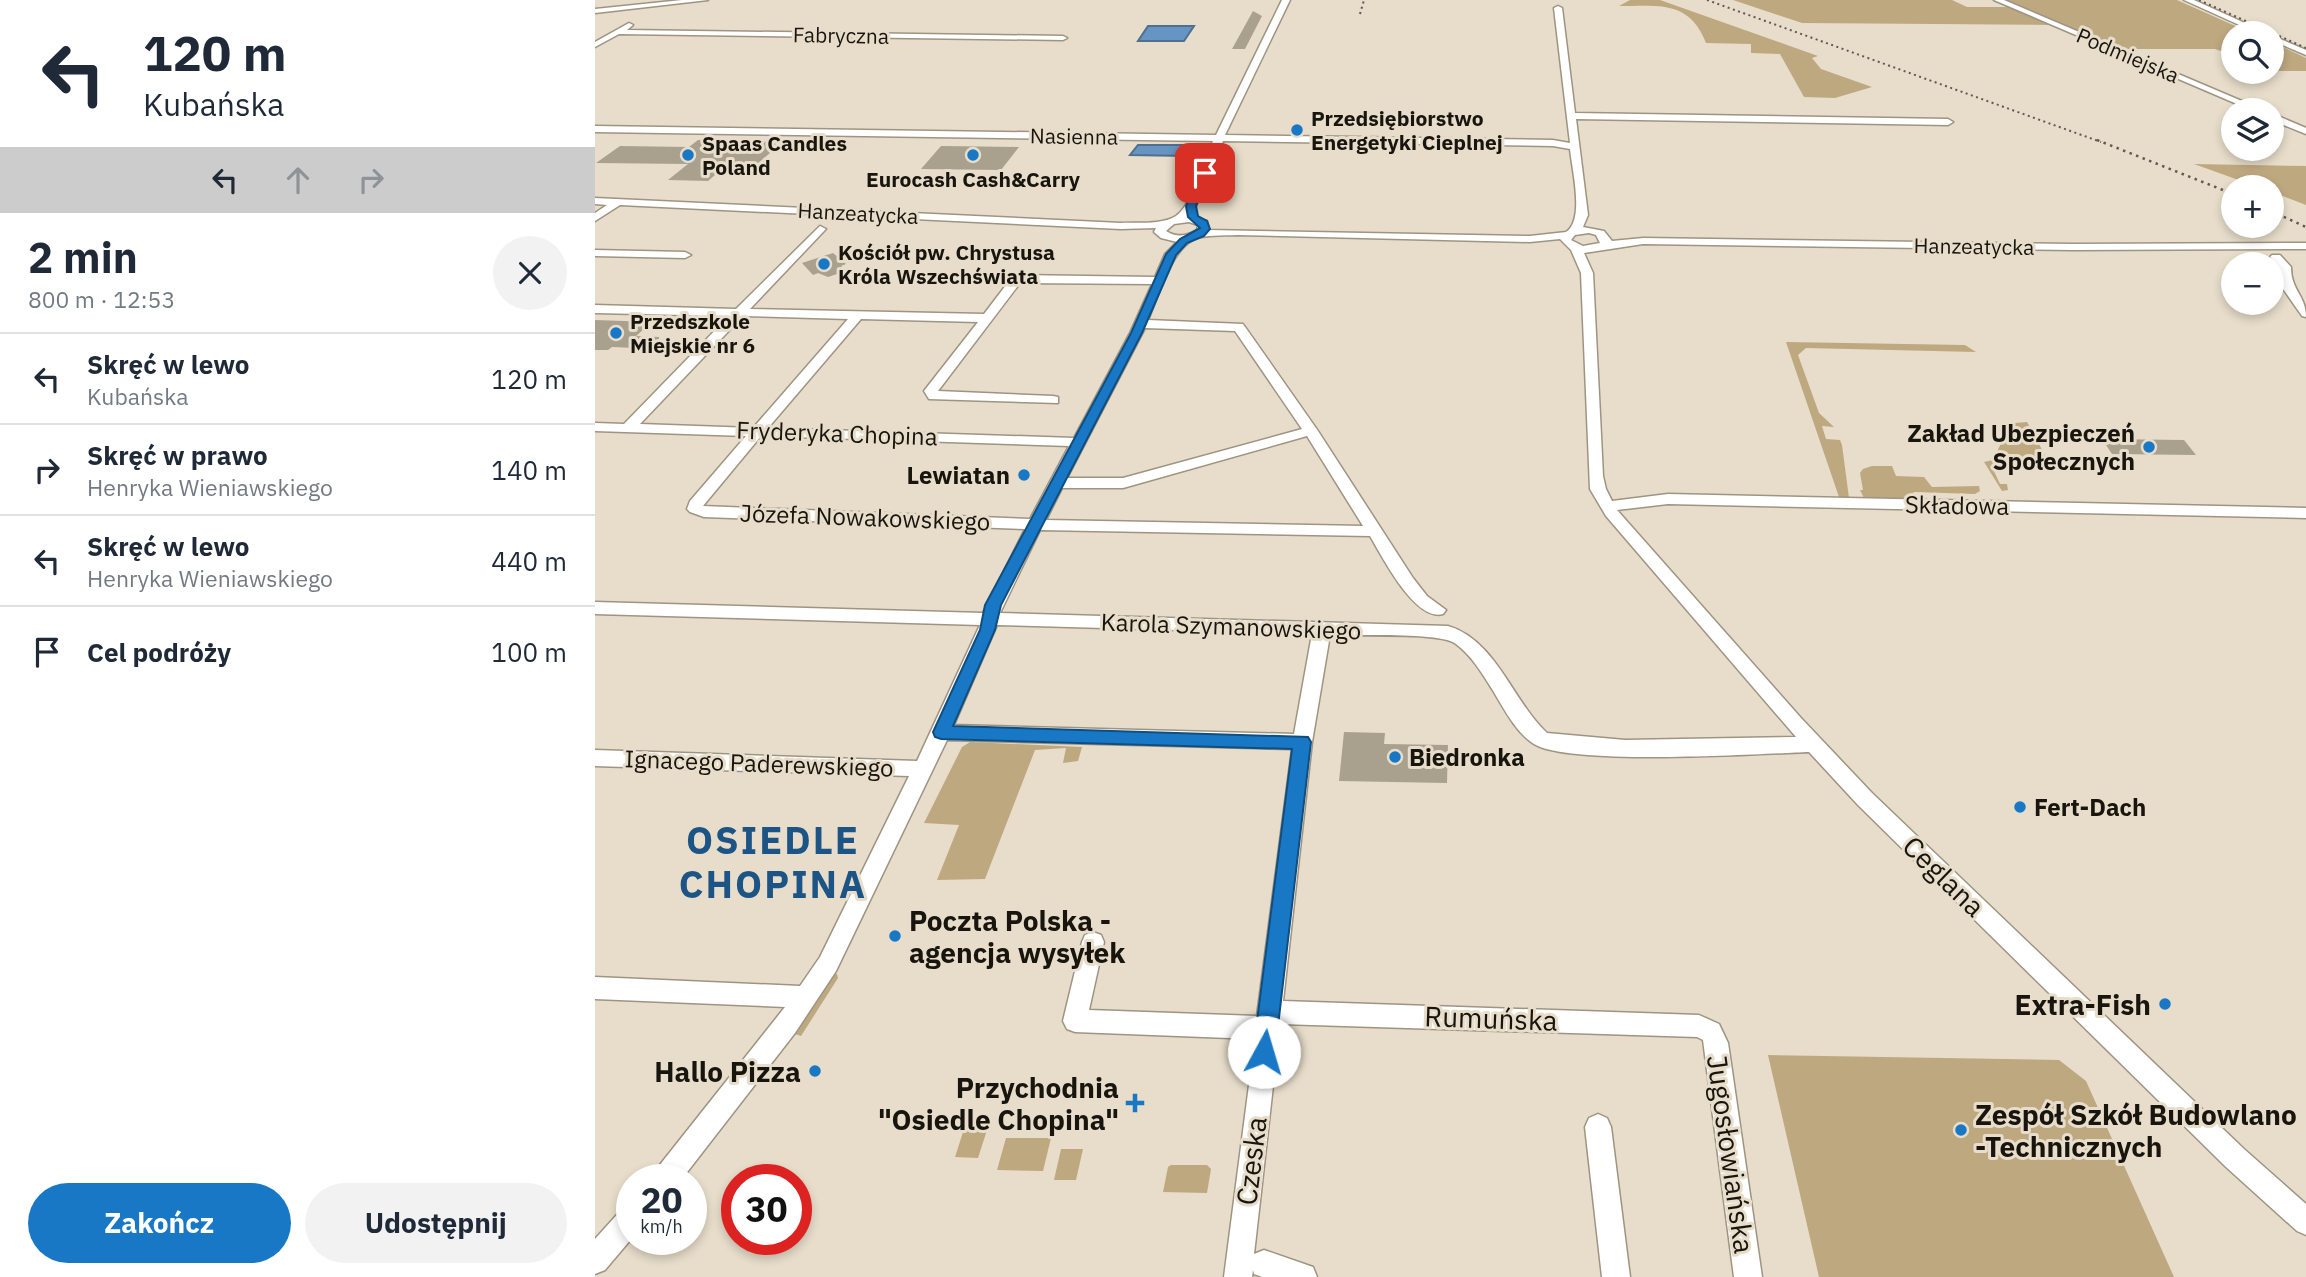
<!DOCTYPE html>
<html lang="pl">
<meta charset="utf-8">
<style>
:root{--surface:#fff;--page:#f2f2f3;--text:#1f2937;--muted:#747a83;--line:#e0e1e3;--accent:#1978c5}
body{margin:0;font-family:"IBM Plex Sans",sans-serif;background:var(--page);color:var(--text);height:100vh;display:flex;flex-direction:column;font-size:26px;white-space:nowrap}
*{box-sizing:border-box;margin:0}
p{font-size:23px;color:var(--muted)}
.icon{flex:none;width:38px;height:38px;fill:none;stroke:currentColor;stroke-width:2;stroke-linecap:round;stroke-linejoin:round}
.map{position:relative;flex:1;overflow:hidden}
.details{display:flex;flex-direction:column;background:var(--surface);width:595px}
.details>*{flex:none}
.hud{background:#fff;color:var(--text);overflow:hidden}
.controls{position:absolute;left:1626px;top:21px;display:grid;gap:14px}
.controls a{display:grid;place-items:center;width:63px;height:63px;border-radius:50%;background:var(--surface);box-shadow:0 4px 10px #0003;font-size:35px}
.speed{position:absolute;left:21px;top:1164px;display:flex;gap:14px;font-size:35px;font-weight:700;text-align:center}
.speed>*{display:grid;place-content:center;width:91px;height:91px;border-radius:50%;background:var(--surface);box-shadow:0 4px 10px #0003;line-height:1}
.speed small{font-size:18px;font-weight:400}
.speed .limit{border:10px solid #d22;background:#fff;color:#111}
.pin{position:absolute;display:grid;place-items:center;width:60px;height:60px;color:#fff;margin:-30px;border-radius:14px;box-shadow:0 4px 10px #0006}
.me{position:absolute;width:77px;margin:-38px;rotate:6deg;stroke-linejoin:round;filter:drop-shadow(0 0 5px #0008)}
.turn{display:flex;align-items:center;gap:24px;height:147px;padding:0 28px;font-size:32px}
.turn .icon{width:91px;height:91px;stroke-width:2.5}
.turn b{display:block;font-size:49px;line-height:60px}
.lanes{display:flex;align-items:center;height:66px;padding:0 28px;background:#0003;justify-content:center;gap:35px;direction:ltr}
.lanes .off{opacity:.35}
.round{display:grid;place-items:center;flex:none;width:74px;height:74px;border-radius:37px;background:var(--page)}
.overview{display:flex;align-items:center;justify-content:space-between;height:119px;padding:0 28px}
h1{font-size:42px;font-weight:700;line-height:52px}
.action{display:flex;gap:14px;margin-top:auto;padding:14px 28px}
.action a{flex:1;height:80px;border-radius:42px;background:var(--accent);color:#fff;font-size:28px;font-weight:700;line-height:80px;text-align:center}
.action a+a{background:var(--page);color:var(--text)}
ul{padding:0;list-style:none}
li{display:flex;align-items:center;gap:21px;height:91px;padding:0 28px;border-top:2px solid var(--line)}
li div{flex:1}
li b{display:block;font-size:26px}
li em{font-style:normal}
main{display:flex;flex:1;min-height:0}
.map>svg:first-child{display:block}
.green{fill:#bea880}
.water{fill:#6795c3;stroke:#4f6f8d;stroke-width:2}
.building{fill:#aaa08e}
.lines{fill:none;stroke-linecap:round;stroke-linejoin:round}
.minor-casing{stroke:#9e9482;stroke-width:3}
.minor{fill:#fff;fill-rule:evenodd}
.rail-far1{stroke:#605a4f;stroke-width:2;stroke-dasharray:2 3.5;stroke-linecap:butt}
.rail{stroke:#605a4f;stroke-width:2.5;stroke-dasharray:2.5 4.5;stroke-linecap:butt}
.route{fill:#1978c5;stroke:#104e80;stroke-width:2}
.poi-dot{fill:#1978c5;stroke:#e7ddca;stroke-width:2.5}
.labels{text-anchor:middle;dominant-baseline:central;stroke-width:6;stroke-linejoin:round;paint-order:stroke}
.far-street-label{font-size:21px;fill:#18150e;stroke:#e7ddca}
.far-poi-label{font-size:21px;font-weight:bold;fill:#18150e;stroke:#e7ddca;text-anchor:start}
.street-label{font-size:24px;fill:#18150e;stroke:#e7ddca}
.poi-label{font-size:24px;font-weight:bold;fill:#18150e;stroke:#e7ddca;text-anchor:end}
.near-street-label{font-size:28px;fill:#18150e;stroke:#e7ddca}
.near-poi-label{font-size:28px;font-weight:bold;fill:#18150e;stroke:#e7ddca;text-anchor:end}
.near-district-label{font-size:38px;font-weight:bold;letter-spacing:2px;fill:#1c5486;stroke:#e7ddca}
</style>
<main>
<section class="details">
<div class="hud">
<div class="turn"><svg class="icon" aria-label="left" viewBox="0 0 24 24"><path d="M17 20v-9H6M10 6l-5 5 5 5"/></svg><div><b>120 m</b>Kubańska</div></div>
<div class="lanes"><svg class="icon" aria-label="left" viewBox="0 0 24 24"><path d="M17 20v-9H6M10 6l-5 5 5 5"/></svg><svg class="icon off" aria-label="ahead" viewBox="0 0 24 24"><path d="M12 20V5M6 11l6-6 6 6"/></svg><svg class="icon off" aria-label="right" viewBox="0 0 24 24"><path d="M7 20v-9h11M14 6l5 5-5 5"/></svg></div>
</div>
<div class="overview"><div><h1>2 min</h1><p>800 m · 12:53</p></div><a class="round"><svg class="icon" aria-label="close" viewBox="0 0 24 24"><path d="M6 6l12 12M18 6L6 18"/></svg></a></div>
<ul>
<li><svg class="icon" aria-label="left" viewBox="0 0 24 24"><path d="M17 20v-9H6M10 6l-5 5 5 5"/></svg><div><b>Skręć w lewo</b><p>Kubańska</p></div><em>120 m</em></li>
<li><svg class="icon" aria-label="right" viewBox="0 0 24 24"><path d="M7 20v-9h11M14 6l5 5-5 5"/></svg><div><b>Skręć w prawo</b><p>Henryka Wieniawskiego</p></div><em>140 m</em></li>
<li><svg class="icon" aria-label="left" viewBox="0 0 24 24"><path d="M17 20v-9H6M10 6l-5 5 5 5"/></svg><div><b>Skręć w lewo</b><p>Henryka Wieniawskiego</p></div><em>440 m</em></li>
<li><svg class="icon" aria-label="arrive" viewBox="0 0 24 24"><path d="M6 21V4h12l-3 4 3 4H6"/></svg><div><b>Cel podróży</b></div><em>100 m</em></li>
</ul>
<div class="action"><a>Zakończ</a><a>Udostępnij</a></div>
</section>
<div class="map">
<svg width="1711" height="1277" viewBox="0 0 1711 1277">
<rect width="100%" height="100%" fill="#e7ddca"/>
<!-- green -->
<path class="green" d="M1035,0H1065L1223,56L1217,58L1226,69L1277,87L1240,98L1209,97L1185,54L1156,53V44L1111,43C1094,0 1065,6 1024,6Z
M1138,0H1357L1372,7H1415L1457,25L1207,23Z
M1411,0H1582L1656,33H1638V55L1620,49H1527Z
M1677,42L1711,58V71H1677Z
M1599,164L1711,166V205L1677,192L1676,187H1663Z
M1191,342L1370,345L1381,352L1211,348L1203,355L1224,413L1239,427L1227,426L1231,439L1245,440L1247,445L1254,498L1244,497Z
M1432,422L1457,468L1397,467L1405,484H1412L1413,490L1407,491L1389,462L1398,460L1407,441L1421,445L1425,433L1414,430L1420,423Z
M1277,466H1297L1301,476L1329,477L1337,487L1384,486L1385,491L1380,494L1319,492L1312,499L1269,498L1265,490H1268L1265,473L1268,469Z
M375,742L487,747L483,761L468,763L471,748L440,750L390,879L342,880L364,825L329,823L367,747Z
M237,973L242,974L243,978L206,1036L197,1033Z
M1173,1055L1464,1060L1491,1081L1579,1277H1224Z
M369,1129L392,1130L383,1158L360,1157Z
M411,1138H456L448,1171L402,1170Z
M466,1149H488L481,1180H459Z
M576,1165H612L616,1169L612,1193L568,1192L573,1167Z"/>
<!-- water -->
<path class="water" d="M553,26H599L589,41H543Z
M543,145H590L598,150L593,156L535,155Z"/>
<!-- building -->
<path class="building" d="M658,11L667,16L650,49H637Z
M103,140L188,142L149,175H120L113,181L73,180L93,164L1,163L25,146L94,147Z
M346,146L424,147L406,170L326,169Z
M238,253L251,264L246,266L251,271L233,277L223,273L218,275L207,263Z
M0,320L57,322L41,336L64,337V349L17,347L13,350H0Z
M1507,439L1589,440L1601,455L1517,454Z
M749,732L790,733L789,744L853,745L852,783L744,781Z"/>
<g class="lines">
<defs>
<path id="minor" d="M87,0H113L0,13V9Z
M687,0H695L630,135L958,140L975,143L959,8L963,6L967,8L980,113L1353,119L1358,122L1353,125L981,119L993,215L988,227L1009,231L1017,241L1048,238L1479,244L1711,243V249L1479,250L1048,244L989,253L998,273L1008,476L1011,489L1017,501L1073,494L1711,508V518L1073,504L1022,510L1206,718L1277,793L1649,1149L1711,1204V1235L1702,1231L1631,1167L1263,805L1214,752C1164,754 974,766 939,744C921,733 908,707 897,689C887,673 876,655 861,644C846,632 759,636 735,635L717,742L688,1001L1104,1015L1124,1024L1133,1043L1167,1277H1139L1108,1040L1102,1037L685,1024L659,1254L669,1250L718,1267L722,1277H667L659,1274L658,1270L657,1277H629L660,1039L480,1032L472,1029L468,1021L487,942L490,935L498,932L506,935L509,942L494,1010L662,1016L697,749L352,740L241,971L200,1033L86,1180H56L60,1171L190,1007L0,999V977L205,986L225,957L314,776L0,766V750L322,761L385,625L0,614V602L388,613L430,529L109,517L95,512L92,509L95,501L151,436L0,431V423L29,424L134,316L0,313V305L141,309L225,226L231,229L229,231L155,309L389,314L418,276L422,275L560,277L570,254L582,242L566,238L559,232L561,228L526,229L25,205L0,221V213L12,205L0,204V198L526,223C542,222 567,225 581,216C598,204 609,160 618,141L0,132V126L621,135ZM628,141L958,146L975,149C977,170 990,220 971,232L935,236L614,230L612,221L593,216L601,206ZM594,222L603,225L602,230C592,236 582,238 571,231L579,224ZM994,233L1001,235L1005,243L988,246L976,240L980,235ZM642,235L935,242L965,239L976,250L986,273L995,489L1011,516L1201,737L1030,740L952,733C918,702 901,640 853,626L405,613L445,530L775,536C787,556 820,622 848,614L851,610L832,596L818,578L723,431L648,324L553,320C563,297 575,252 598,240C610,234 629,236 642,235ZM425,283L557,284L535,333L479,438L173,428L266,319L383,322L329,391L334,399L463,403V397L458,396L343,391ZM148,316L253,319L158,428L45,424ZM550,328L640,331L707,429L528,478H472ZM166,436L474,446L435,519L108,506ZM712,436L768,526L451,520L467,488H528ZM402,625L717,634L699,734L359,725Z
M1399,0H1409L1668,110H1656Z
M1589,0H1599L1672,33H1662Z
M34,23L38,25L32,30L468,36L472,38L468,40L24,34L0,47V42Z
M1676,35L1711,50V55L1676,40Z
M1676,113L1711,128V134L1676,120Z
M0,250L90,252L96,255L90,258L0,256Z
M1677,255H1685L1696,267C1696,291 1711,295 1711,317L1707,316L1684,283V268L1675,257Z
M1003,1114L1012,1118L1016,1127L1035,1277H1007L990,1127L994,1118Z
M37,1204V1238L10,1270L0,1274V1239L28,1208Z"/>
</defs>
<!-- minor casing -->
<use href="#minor" class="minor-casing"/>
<!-- minor -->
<use href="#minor" class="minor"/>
<!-- rail-far1 -->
<path class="rail-far1" d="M1112,0L1506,142
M1604,0L1711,48
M765,14L769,0"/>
<!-- rail -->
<path class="rail" d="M1502,140L1638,194
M1676,211L1711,227"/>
</g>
<!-- route -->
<path class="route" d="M610,170L614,173L601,206L603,216L612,221L615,229L609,236L592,243L581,255L547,333L406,605L400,630L358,726L713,737L716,742L680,1052L677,1060L669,1063L661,1060L658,1052L697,749L346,739L340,737L338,732L385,630L390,605L536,333L571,254L585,239L605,228L593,217L591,206L605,173Z"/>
<!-- markers -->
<g class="poi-dot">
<circle cx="702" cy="130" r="7"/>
<circle cx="93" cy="155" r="7"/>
<circle cx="378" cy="155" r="7"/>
<circle cx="229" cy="264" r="7"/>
<circle cx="21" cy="333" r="7"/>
<circle cx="1554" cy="447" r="7"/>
<circle cx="429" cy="475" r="7"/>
<circle cx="800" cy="757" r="7"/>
<circle cx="1425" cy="807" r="7"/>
<circle cx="300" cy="936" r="7"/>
<circle cx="1570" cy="1004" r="7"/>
<circle cx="220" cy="1071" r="7"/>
<path d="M536.5 1092.5h7v7h7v7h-7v7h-7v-7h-7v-7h7z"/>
<circle cx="1366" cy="1130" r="7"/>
</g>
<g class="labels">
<!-- far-street labels -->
<g class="far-street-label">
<text transform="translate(246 35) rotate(1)">Fabryczna</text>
<text transform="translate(1533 55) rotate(23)">Podmiejska</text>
<text transform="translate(479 136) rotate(1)">Nasienna</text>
<text transform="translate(263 213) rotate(3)">Hanzeatycka</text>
<text transform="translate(1379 246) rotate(1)">Hanzeatycka</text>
</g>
<!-- far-poi labels -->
<g class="far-poi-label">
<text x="716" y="118">Przedsiębiorstwo<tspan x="716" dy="24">Energetyki Cieplnej</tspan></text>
<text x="107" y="143">Spaas Candles<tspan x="107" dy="24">Poland</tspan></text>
<text x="378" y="179" text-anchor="middle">Eurocash Cash&amp;Carry</text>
<text x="243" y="252">Kościół pw. Chrystusa<tspan x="243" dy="24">Króla Wszechświata</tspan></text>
<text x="35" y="321">Przedszkole<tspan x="35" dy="24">Miejskie nr 6</tspan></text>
</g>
<!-- street labels -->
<g class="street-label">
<text transform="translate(242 433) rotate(2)">Fryderyka Chopina</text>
<text transform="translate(1362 505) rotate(1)">Składowa</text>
<text transform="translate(270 517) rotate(2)">Józefa Nowakowskiego</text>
<text transform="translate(636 626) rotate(2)">Karola Szymanowskiego</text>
<text transform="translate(164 763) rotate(2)">Ignacego Paderewskiego</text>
</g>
<!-- poi labels -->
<g class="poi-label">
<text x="1540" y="433">Zakład Ubezpieczeń<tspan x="1540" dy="28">Społecznych</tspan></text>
<text x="415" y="475">Lewiatan</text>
<text x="814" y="757" text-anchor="start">Biedronka</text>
<text x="1439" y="807" text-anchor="start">Fert-Dach</text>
</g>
<!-- near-street labels -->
<g class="near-street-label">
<text transform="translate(1349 876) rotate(44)">Ceglana</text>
<text transform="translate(896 1018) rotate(2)">Rumuńska</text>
<text transform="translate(1136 1154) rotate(82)">Jugosłowiańska</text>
<text transform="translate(656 1161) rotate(-83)">Czeska</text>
</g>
<!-- near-poi labels -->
<g class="near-poi-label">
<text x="314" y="920" text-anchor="start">Poczta Polska -<tspan x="314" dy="32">agencja wysyłek</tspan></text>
<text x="1556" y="1004">Extra-Fish</text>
<text x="206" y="1071">Hallo Pizza</text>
<text x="524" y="1087">Przychodnia<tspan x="524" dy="32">"Osiedle Chopina"</tspan></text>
<text x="1380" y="1114" text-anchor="start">Zespół Szkół Budowlano<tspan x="1380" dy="32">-Technicznych</tspan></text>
</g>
<!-- near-district labels -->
<g class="near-district-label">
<text x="178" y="839">OSIEDLE<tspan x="178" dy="44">CHOPINA</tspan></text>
</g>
</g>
</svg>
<div class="controls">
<a><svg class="icon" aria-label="search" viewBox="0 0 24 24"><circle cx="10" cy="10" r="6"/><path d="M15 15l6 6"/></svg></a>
<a><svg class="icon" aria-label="layers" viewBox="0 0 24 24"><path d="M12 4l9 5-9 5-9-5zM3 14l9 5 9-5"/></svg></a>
<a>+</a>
<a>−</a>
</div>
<div class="speed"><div>20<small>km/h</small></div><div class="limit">30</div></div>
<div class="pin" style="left:610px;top:173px;background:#d93025"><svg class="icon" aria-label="arrive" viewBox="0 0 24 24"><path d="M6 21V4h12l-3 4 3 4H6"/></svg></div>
<svg class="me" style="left:669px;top:1052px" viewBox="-20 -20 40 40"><circle r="19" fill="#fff"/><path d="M0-13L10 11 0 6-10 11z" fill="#1978c5"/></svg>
</div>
</main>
